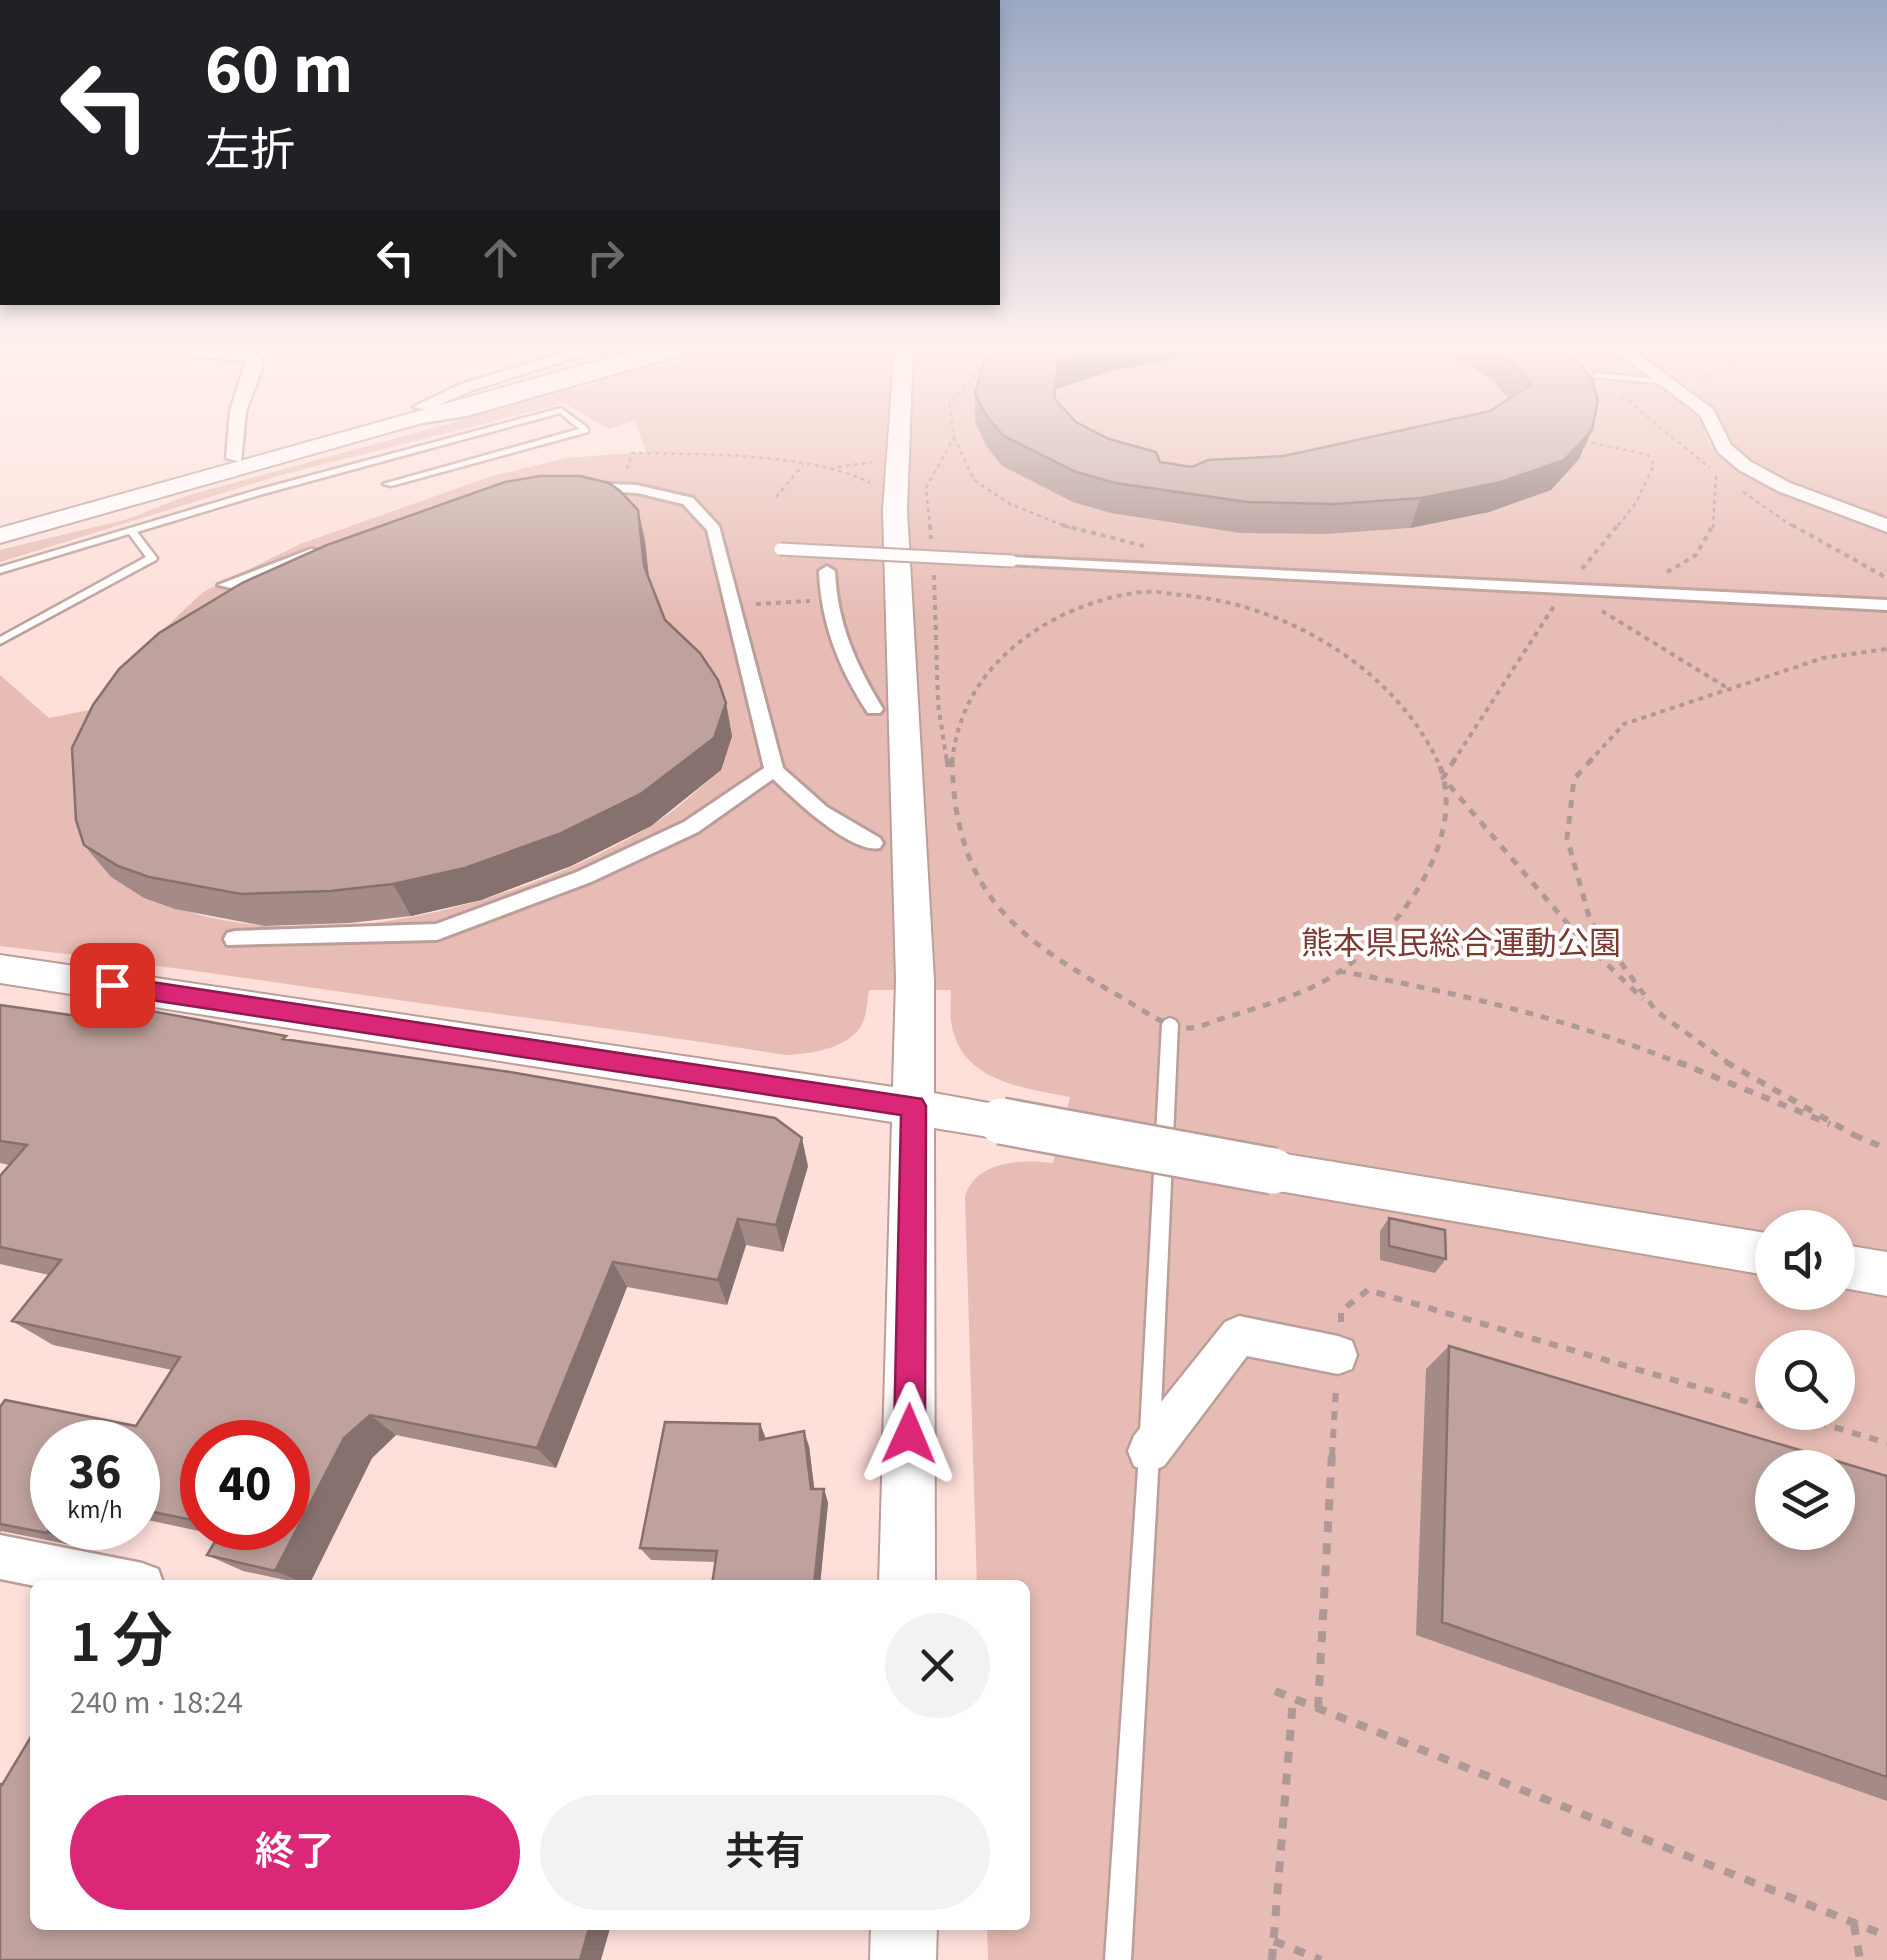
<!DOCTYPE html>
<html lang="ja">
<meta charset="utf-8">
<style>
:root{--surface:#fff;--page:#f2f2f2;--text:#222;--muted:#767676;--accent:#db2777}
body{margin:0;font-family:"Source Sans 3","Noto Sans JP",sans-serif;background:var(--page);color:var(--text);height:100vh;display:flex;flex-direction:column;font-size:38px;white-space:nowrap}
*{box-sizing:border-box;margin:0}
p{font-size:32px;color:var(--muted)}
.icon{flex:none;width:55px;height:55px;fill:none;stroke:currentColor;stroke-width:2;stroke-linecap:round;stroke-linejoin:round}
.map{position:relative;flex:1;overflow:hidden}
.details{position:absolute;left:30px;top:1580px;width:1000px;height:350px;display:flex;flex-direction:column;background:var(--surface);border-radius:15px;box-shadow:0 5px 15px #0003}
.details>*{flex:none}
.banner{position:absolute;left:0px;top:0px;width:1000px;height:305px;box-shadow:0 5px 15px #0003;background:#202124;color:#fff;overflow:hidden}
.controls{position:absolute;left:1755px;top:1210px;display:grid;gap:20px}
.controls a{display:grid;place-items:center;width:100px;height:100px;border-radius:50%;background:var(--surface);box-shadow:0 5px 15px #0003;font-size:50px}
.speed{position:absolute;left:30px;top:1420px;display:flex;gap:20px;font-size:50px;font-weight:700;text-align:center}
.speed>*{display:grid;place-content:center;width:130px;height:130px;border-radius:50%;background:var(--surface);box-shadow:0 5px 15px #0003;line-height:1}
.speed small{font-size:25px;font-weight:400}
.speed .limit{border:15px solid #d22;background:#fff;color:#111}
.pin{position:absolute;display:grid;place-items:center;width:85px;height:85px;color:#fff;margin:-42px;border-radius:20px;box-shadow:0 5px 15px #0006}
.me{position:absolute;width:110px;margin:-55px;rotate:1deg;stroke-linejoin:round;filter:drop-shadow(0 0 8px #0008)}
.turn{display:flex;align-items:center;gap:35px;height:210px;padding:0 40px;font-size:45px}
.turn .icon{width:130px;height:130px;stroke-width:2.5}
.turn b{display:block;font-size:70px;line-height:85px}
.lanes{display:flex;align-items:center;height:95px;padding:0 40px;background:#0003;justify-content:center;gap:50px;direction:ltr}
.lanes .off{opacity:.35}
.round{display:grid;place-items:center;flex:none;width:105px;height:105px;border-radius:52px;background:var(--page)}
.head{display:flex;align-items:center;justify-content:space-between;height:170px;padding:0 40px}
h1{font-size:60px;font-weight:600;line-height:75px}
.action{display:flex;gap:20px;margin-top:auto;padding:20px 40px}
.action a{flex:1;height:115px;border-radius:60px;background:var(--accent);color:#fff;font-size:40px;font-weight:600;line-height:115px;text-align:center}
.action a+a{background:var(--page);color:var(--text)}
.map>svg:first-child{display:block}
.green{fill:#e7bcb5;fill-rule:evenodd}
.lines{fill:none;stroke-linecap:round;stroke-linejoin:round}
.service-casing{stroke:#bb9e99;stroke-width:5}
.pedestrian-casing{stroke:#bb9e99;stroke-width:6}
.minor-casing{stroke:#bb9e99;stroke-width:5}
.tertiary-casing{stroke:#bb9e99;stroke-width:4}
.path-far4{stroke:#af9895;stroke-width:2.5;stroke-dasharray:4 4;stroke-linecap:butt}
.path-far3{stroke:#af9895;stroke-width:4;stroke-dasharray:5 5;stroke-linecap:butt}
.path-far2{stroke:#af9895;stroke-width:5;stroke-dasharray:8 8;stroke-linecap:butt}
.path-far1{stroke:#af9895;stroke-width:6;stroke-dasharray:9 9;stroke-linecap:butt}
.path{stroke:#af9895;stroke-width:8;stroke-dasharray:11 11;stroke-linecap:butt}
.service{fill:#fff;fill-rule:evenodd}
.pedestrian{fill:#fff;fill-rule:evenodd}
.minor{fill:#fff;fill-rule:evenodd}
.tertiary{fill:#fff;fill-rule:evenodd}
.service-bridge-casing{stroke:#bb9e99;stroke-width:15;stroke-linecap:butt}
.tertiary-bridge-casing{stroke:#bb9e99;stroke-width:50;stroke-linecap:butt}
.service-bridge{stroke:#fff;stroke-width:11}
.tertiary-bridge{stroke:#fff;stroke-width:45}
.wall{fill:#a48b87;fill-rule:evenodd}
.shaded-wall{fill:#86716e}
.building{fill:#bfa29d;stroke:#86716e;stroke-width:2.5;fill-rule:evenodd}
.route{fill:#db2777;stroke:#8e194d;stroke-width:2.5}
.labels{text-anchor:middle;dominant-baseline:central;stroke-width:8;stroke-linejoin:round;paint-order:stroke}
.park-label{font-size:32px;fill:#7b3a32;stroke:#fff}
</style>
<div class="map">
<svg width="1887" height="1960" viewBox="0 0 1887 1960">
<rect width="100%" height="100%" fill="#fedfda"/>
<!-- green -->
<path class="green" d="M735,345H1610L1625,363L1697,408L1709,443L1737,466L1887,531V1960H988L987,1925H1025V1585H977L965,1197C975,1160 1023,1159 1053,1163L1070,1097C1022,1088 959,1081 951,1021C950,1011 951,1000 951,990H869C867,1000 867,1013 863,1022C852,1048 811,1054 786,1055C680,1038 575,1024 469,1010C312,988 157,964 0,946V675L49,718L95,709L129,662L203,592L300,544L492,476L567,458L646,452L635,421L609,429L564,403L278,476L0,562V550L128,519L186,496ZM721,770C698,789 675,812 649,827C502,915 265,975 111,877L103,852ZM1772,1228H1838V1292H1772ZM1772,1348H1838V1412H1772ZM1772,1468H1838V1532H1772Z
M1623,345H1887V522C1840,504 1776,489 1738,454C1720,437 1723,413 1701,397C1676,379 1644,368 1623,345Z"/>
<g class="lines">
<defs>
<path id="service" d="M1596,373L1666,380L1670,382L1666,384L1593,377Z
M561,408L588,428V432L391,486L383,484L579,429L560,413L263,494L137,532L157,558L156,560L0,644V637L146,557L129,534L0,573V567L257,490Z
M1170,1018L1175,1020L1178,1024L1160,1432L1157,1439L1150,1442L1143,1439L1140,1432L1162,1024L1165,1020Z
M1149,1445L1156,1448L1159,1455L1131,1960H1105L1139,1455L1142,1448Z"/>
<path id="pedestrian" d="M588,483L637,485L693,498L719,526L783,768L827,807L880,838L883,843L880,848C851,854 794,799 773,779L698,832L591,882L437,940L227,945L224,939L227,933L235,931L436,924L577,872L684,822L764,768L707,530L683,504L637,493L583,490L581,487Z
M311,549L323,552L231,588L218,585Z
M1012,557L1887,600V610L1007,564V558Z
M827,566L835,571C837,623 856,665 883,709L880,713H868C839,669 821,624 819,571Z"/>
<path id="minor" d="M81,345H136C124,353 93,353 81,345Z
M188,345L253,352L261,357L262,369L246,411L241,462L226,458L230,411L246,361L193,356Z
M591,345H614L473,390L427,410L413,407L461,384Z
M692,345H716L467,416L422,423L414,418Z
M1608,345H1625L1713,409L1731,445L1751,462L1790,483L1887,519V532L1778,491L1739,470L1718,452L1700,415Z
M1239,1316L1338,1336L1352,1341L1357,1355L1352,1369L1338,1374L1247,1356L1164,1466L1149,1472L1134,1466L1128,1451L1134,1436L1225,1322Z
M0,1535L142,1563L158,1569L164,1585L35,1586L0,1579Z"/>
<path id="tertiary" d="M655,345H684L682,349L0,543V528Z
M895,345H913L907,510L934,980V1093L1016,1108L1022,1121L1016,1134L1001,1139L934,1128L935,1585H879L892,1122L0,983V955L893,1087L896,980L883,510Z
M1273,1152L1772,1234V1276L1273,1190L1258,1184L1251,1171L1258,1158Z
M1838,1244L1887,1252V1296L1838,1287Z
M871,1925H937L936,1960H870Z"/>
</defs>
<!-- service casing -->
<use href="#service" class="service-casing"/>
<!-- pedestrian casing -->
<use href="#pedestrian" class="pedestrian-casing"/>
<!-- minor casing -->
<use href="#minor" class="minor-casing"/>
<!-- tertiary casing -->
<use href="#tertiary" class="tertiary-casing"/>
<!-- path-far4 -->
<path class="path-far4" d="M1700,379L1728,369L1746,345
M1622,396L1710,468
M954,437L974,480L1010,504L1070,528
M1584,441L1648,455L1654,465L1636,503L1616,528
M838,467L872,462
M627,469L632,453C696,454 815,453 870,483
M1743,492L1795,528
M776,497L803,465
M930,528L926,488L954,437L949,403L986,363
M1713,528L1716,473"/>
<!-- path-far3 -->
<path class="path-far3" d="M930,525L931,539
M1062,525L1144,546
M1792,525L1887,578
M1582,569L1618,525
M1667,572L1696,555L1713,525
M934,575L938,704L947,762
M756,604L810,601
M1602,611L1729,689
M952,762C957,714 979,675 1016,645C1048,618 1093,599 1134,593C1148,590 1165,593 1180,595C1282,603 1393,666 1438,762
M1453,762L1554,606
M1589,762L1624,724L1823,658L1887,649"/>
<!-- path-far2 -->
<path class="path-far2" d="M947,759L949,773
M952,759C955,888 1008,933 1114,993C1136,1005 1165,1029 1190,1028C1203,1027 1220,1018 1234,1015C1269,1004 1308,993 1339,972C1399,932 1472,835 1437,759
M1455,759L1443,778L1579,937L1643,999
M1592,759L1574,779L1567,838L1590,920L1656,1011L1731,1065
M1338,971C1456,992 1573,1020 1684,1065"/>
<!-- path-far1 -->
<path class="path-far1" d="M1678,1062L1830,1124
M1726,1062L1854,1135
M1854,1135L1887,1149
M1341,1322V1311L1368,1290L1772,1409
M1783,1412L1887,1443
M1332,1456L1336,1388"/>
<!-- path -->
<path class="path" d="M1275,1691L1887,1936
M1318,1708L1332,1453
M1854,1924L1860,1960
M1274,1941L1321,1960
M1272,1960L1293,1699"/>
<!-- service -->
<use href="#service" class="service"/>
<!-- pedestrian -->
<use href="#pedestrian" class="pedestrian"/>
<!-- minor -->
<use href="#minor" class="minor"/>
<!-- tertiary -->
<use href="#tertiary" class="tertiary"/>
<defs>
<path id="service-bridge" d="M780,549L1012,561"/>
<path id="tertiary-bridge" d="M1001,1121L1273,1171"/>
</defs>
<!-- service-bridge casing -->
<use href="#service-bridge" class="service-bridge-casing"/>
<!-- tertiary-bridge casing -->
<use href="#tertiary-bridge" class="tertiary-bridge-casing"/>
<!-- service-bridge -->
<use href="#service-bridge" class="service-bridge"/>
<!-- tertiary-bridge -->
<use href="#tertiary-bridge" class="tertiary-bridge"/>
</g>
<!-- wall -->
<path class="wall" d="M1406,345H1559L1579,459L1551,490L1489,512L1410,528L1325,534L1240,533L1111,513L1073,502L1002,466L987,447L975,422V394L1112,371L1056,389L1055,399L1076,422L1109,439L1160,462L1192,467L1284,456L1490,411L1509,399L1492,380L1462,361Z
M638,510L645,541L649,579L665,620L726,703L732,736L721,770L651,826L571,866L481,900L411,916L350,923L264,926L175,909L144,898L111,877L84,845Z
M0,1005L134,1024L290,1040L808,1166L783,1252L746,1245L727,1305L627,1287L556,1468L396,1435L372,1458L309,1585L243,1571L207,1555L218,1535L138,1518V1442H52L91,1549L1,1531L0,1533V1407L136,1426L172,1370L53,1345L12,1321L49,1275L0,1264V1176L9,1165L0,1163ZM202,1442L288,1528H202Z
M1389,1218L1446,1259L1435,1273L1380,1260V1231Z
M1449,1346L1887,1476V1801L1416,1635L1426,1369Z
M760,1424L766,1439L809,1446L814,1489H824L828,1503L820,1585H712L716,1562L651,1560L640,1548Z"/>
<!-- shaded-wall -->
<path class="shaded-wall" d="M1112,345H1241L1112,371L1056,389L1058,362Z
M1592,430L1579,459L1551,490L1489,512L1410,528L1421,498Z
M638,510L645,541L651,597L644,566Z
M726,703L732,736L721,770L651,826L571,866L481,900L411,916L393,884Z
M802,1138L808,1166L783,1252L776,1225Z
M738,1219L746,1245L727,1305L718,1280Z
M613,1262L627,1287L556,1468L537,1448Z
M370,1415L396,1435L372,1458L309,1585L275,1571L344,1438Z
M760,1424L766,1439L760,1440Z
M804,1431L809,1446L816,1502L811,1489Z
M824,1489L828,1503L820,1585H814Z
M52,1524V1528H105L91,1549L47,1533Z
M590,1925H611L601,1960H580Z"/>
<!-- building -->
<path class="building" d="M1008,345H1112L1058,362L1054,398L1076,422L1109,439L1156,452L1160,462L1192,467L1208,460L1284,456L1490,411L1532,384L1502,352L1489,345H1559L1569,351L1592,380L1598,400L1592,430L1564,460L1501,482L1421,498L1334,504L1247,502L1115,483L1076,472L1004,436L988,418L975,394L984,362Z
M540,476H580L609,483L620,491L638,510L644,566L665,620L700,653L718,680L726,703L714,738L642,793L559,834L465,868L393,884L330,891L241,894L149,877L118,866L84,845L76,820L72,748L93,705L119,669L159,633L242,583L327,545L505,482Z
M0,1005L134,1024L146,1010L286,1036L283,1039L510,1072L775,1118L802,1138L776,1225L738,1219L718,1280L613,1262L537,1448L370,1415L344,1438L275,1571L207,1555L223,1528H288V1442H202V1522L138,1509V1442H52V1524L47,1533L0,1524V1407L5,1400L136,1426L180,1357L12,1321L61,1260L0,1247V1176L27,1145L0,1141Z
M1389,1218L1445,1230L1446,1259L1389,1246Z
M1449,1346L1887,1476V1777L1442,1622ZM1772,1468H1838V1532H1772Z
M665,1422L760,1424V1440L804,1431L811,1489H824L814,1585H712L717,1551L640,1548Z
M35,1730V1925H590L580,1960H0V1784L2,1785Z"/>
<!-- sky -->
<linearGradient id="sky" x2="0" y2="1"><stop stop-color="#9ba8c4"/><stop offset="0.56" stop-color="#fff1ee"/><stop offset="1" stop-color="#fff1ee" stop-opacity="0"/></linearGradient>
<rect width="1887" height="619" fill="url(#sky)"/>
<!-- route -->
<path class="route" d="M112,976L922,1099L926,1106L925,1434L920,1445L909,1450L898,1445L894,1434L901,1115L112,994L101,985Z"/>
<g class="labels">
<!-- park labels -->
<g class="park-label">
<text x="1461" y="944">熊本県民総合運動公園</text>
</g>
</g>
</svg>
<div class="controls">
<a><svg class="icon" aria-label="sound" viewBox="0 0 24 24"><path d="M4 9h4l5-4v14l-5-4H4zM17 9q2 3 0 6"/></svg></a>
<a><svg class="icon" aria-label="search" viewBox="0 0 24 24"><circle cx="10" cy="10" r="6"/><path d="M15 15l6 6"/></svg></a>
<a><svg class="icon" aria-label="layers" viewBox="0 0 24 24"><path d="M12 4l9 5-9 5-9-5zM3 14l9 5 9-5"/></svg></a>
</div>
<div class="speed"><div>36<small>km/h</small></div><div class="limit">40</div></div>
<div class="pin" style="left:112px;top:985px;background:#d93025"><svg class="icon" aria-label="arrive" viewBox="0 0 24 24"><path d="M6 21V4h12l-3 4 3 4H6"/></svg></div>
<svg class="me" style="left:909px;top:1434px" viewBox="-20 -20 40 40"><path d="M0-17L14 15 0 8-14 15z" fill="#db2777" stroke="#fff" stroke-width="4"/></svg>
<div class="banner">
<div class="turn"><svg class="icon" aria-label="left" viewBox="0 0 24 24"><path d="M17 20v-9H6M10 6l-5 5 5 5"/></svg><div><b>60 m</b>左折</div></div>
<div class="lanes"><svg class="icon" aria-label="left" viewBox="0 0 24 24"><path d="M17 20v-9H6M10 6l-5 5 5 5"/></svg><svg class="icon off" aria-label="ahead" viewBox="0 0 24 24"><path d="M12 20V5M6 11l6-6 6 6"/></svg><svg class="icon off" aria-label="right" viewBox="0 0 24 24"><path d="M7 20v-9h11M14 6l5 5-5 5"/></svg></div>
</div>
<section class="details">
<div class="head"><div><h1>1 分</h1><p>240 m · 18:24</p></div><a class="round"><svg class="icon" aria-label="close" viewBox="0 0 24 24"><path d="M6 6l12 12M18 6L6 18"/></svg></a></div>
<div class="action"><a>終了</a><a>共有</a></div>
</section>
</div>
